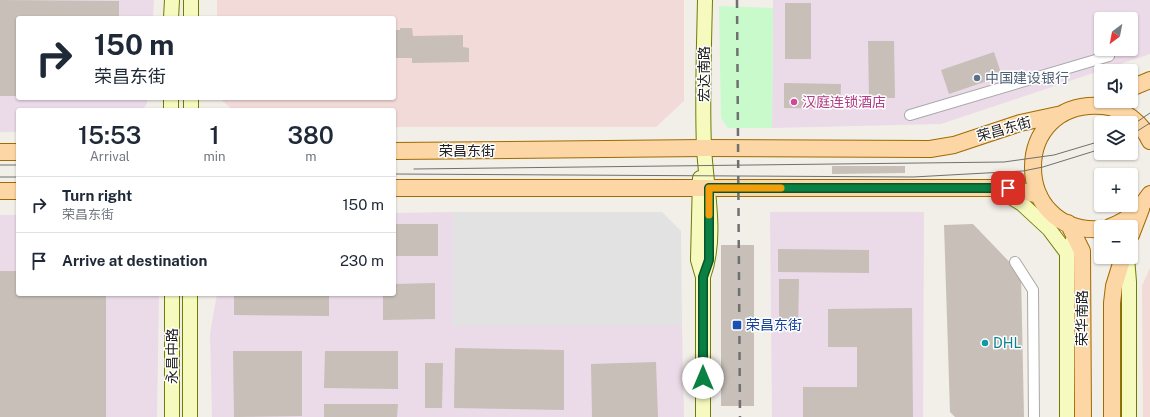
<!DOCTYPE html>
<meta charset="utf-8">
<style>
:root{--surface:#fff;--page:#f2f2f3;--text:#1f2937;--muted:#747a83;--line:#e0e1e3}
body{margin:0;font-family:"Public Sans","Noto Sans SC",sans-serif;background:var(--page);color:var(--text);height:100vh;display:flex;flex-direction:column;font-size:15px;white-space:nowrap}
*{box-sizing:border-box;margin:0}
p{font-size:13px;color:var(--muted)}
.icon{flex:none;width:22px;height:22px;fill:none;stroke:currentColor;stroke-width:2;stroke-linecap:round;stroke-linejoin:round}
.map{position:relative;flex:1;overflow:hidden}
.sheet{position:absolute;left:16px;top:108px;width:380px;height:188px;display:flex;flex-direction:column;background:var(--surface);border-radius:4px;box-shadow:0 1px 3px #0004}
.sheet>*{flex:none}
.banner{position:absolute;left:16px;top:16px;width:380px;height:84px;border-radius:4px;box-shadow:0 1px 3px #0004;background:#fff;color:var(--text);overflow:hidden}
.needle{width:26px;rotate:212deg}
.fabs{position:absolute;left:1094px;top:12px;display:grid;gap:8px}
.fabs a{display:grid;place-items:center;width:44px;height:44px;border-radius:4px;background:var(--surface);box-shadow:0 1px 3px #0004;font-size:20px}
.pin{position:absolute;display:grid;place-items:center;width:34px;height:34px;color:#fff;margin:-17px;border-radius:8px;box-shadow:0 2px 6px #0006}
.me{position:absolute;width:44px;margin:-22px;rotate:0deg;stroke-linejoin:round;filter:drop-shadow(0 0 3px #0008)}
.turn{display:flex;align-items:center;gap:14px;height:84px;padding:0 12px;font-size:18px}
.turn .icon{width:52px;height:52px;stroke-width:2.5}
.turn b{display:block;font-size:28px;line-height:34px}
.eta{display:flex;justify-content:space-evenly;align-items:center;height:68px;text-align:center}
.eta b{font-size:24px;font-weight:600;line-height:28px}
ul{padding:0;list-style:none}
li{display:flex;align-items:center;gap:12px;height:56px;padding:0 12px;border-top:1px solid var(--line)}
li div{flex:1}
li b{display:block;font-size:15px}
li em{font-style:normal}
.map>svg:first-child{display:block}
.commercial{fill:#f2dad9}
.industrial{fill:#ebdbe8;fill-rule:evenodd}
.park{fill:#c8facc}
.parking{fill:#e2e2e2}
.building{fill:#c7bfb8}
.lines{fill:none;stroke-linecap:round;stroke-linejoin:round}
.street-casing{stroke:#a9a9a9;stroke-width:12}
.secondary-casing{stroke:#707d05;stroke-width:16}
.primary-casing{stroke:#a06b00;stroke-width:18}
.street{stroke:#fff;stroke-width:10}
.secondary{stroke:#f7fabf;stroke-width:14}
.primary{stroke:#fcd6a4;stroke-width:16}
.tram{stroke:#707070;stroke-width:1}
.rail{stroke:#707070;stroke-width:2.5;stroke-dasharray:8 8;stroke-linecap:butt}
.route-casing{stroke:#07532c;stroke-width:10}
.route{stroke:#0b8043;stroke-width:7}
.slow{stroke:#f59e0b;stroke-width:7}
.service-dot{fill:#5c6f8a;stroke:#fff;stroke-width:1.5}
.hotel-dot{fill:#d1479c;stroke:#fff;stroke-width:1.5}
.transit-dot{fill:#1a4fb4;stroke:#fff;stroke-width:1.5}
.culture-dot{fill:#0f9aa8;stroke:#fff;stroke-width:1.5}
.labels{text-anchor:middle;dominant-baseline:central;stroke-width:3;stroke-linejoin:round;paint-order:stroke}
.street-label{font-size:14px;fill:#222;stroke:#fff}
.service-label{font-size:14px;fill:#4e5e75;stroke:#fff;text-anchor:start}
.hotel-label{font-size:14px;fill:#b23c85;stroke:#fff;text-anchor:start}
.transit-label{font-size:14px;fill:#164399;stroke:#fff;text-anchor:start}
.culture-label{font-size:14px;fill:#0d838f;stroke:#fff;text-anchor:start}
</style>
<div class="map">
<svg width="1150" height="417" viewBox="0 0 1150 417">
<rect width="100%" height="100%" fill="#f2efe9"/>
<!-- commercial -->
<path class="commercial" d="M217,0H684V101L656,127H394V110H233L219,98H394V18H217Z
M1150,268V417H1143L1142,286Z"/>
<!-- industrial -->
<path class="industrial" d="M0,0H154L153,18H18V98H147V104L142,110H18V132H0Z
M773,0H1150V54L941,124L772,128ZM1101,19H1131V49H1101Z
M453,212V326H682L684,417H212L210,333L217,294H394V213Z
M770,212H924L923,417H772Z
M0,215H18V294H159L157,417H0Z"/>
<!-- park -->
<path class="park" d="M719,6L773,8L772,128H728L721,118Z"/>
<!-- parking -->
<path class="parking" d="M453,212H662L681,231L682,326H453Z"/>
<!-- building -->
<path class="building" d="M0,0L119,1V18H18V96H0Z
M785,3H811V59H785Z
M400,28H412L413,36L463,35V47L469,48V62L412,63V58H394V30H400Z
M868,41H894L895,98H869Z
M994,52L1002,76L949,94L941,70Z
M784,83L841,84L840,109L784,108Z
M832,166H905V173L832,174Z
M394,224H438V256H394Z
M973,224L1021,274L1024,417H955L950,412L944,225Z
M721,245H754V406H721Z
M778,249L869,250V273L778,272Z
M0,271H18V294H106V417H0Z
M779,279H799L798,329L779,328Z
M435,283V319L383,320V294H394V284Z
M234,294H329V316L234,315Z
M912,308L913,417H803V387H857V347H828V309Z
M455,348L564,350V410L454,408Z
M233,351H302V416L234,417Z
M325,351H398V389L324,388Z
M656,362L658,417H592L591,364Z
M425,363H443L442,408H425Z
M324,404H398L397,417H324Z"/>
<g class="lines">
<defs>
<path id="street" d="M910,115L1109,56
M1015,262L1033,290L1034,417"/>
<path id="secondary" d="M191,0V18
M171,18L172,0
M191,98V110
M171,110V98
M700,178L698,260L703,277V417
M996,188L1022,204L1049,229L1067,253
M1127,257L1129,282V417
M703,277C718,236 706,189 704,147C702,98 704,49 705,0
M172,294V417
M190,294V417
M1067,417V253L1075,236"/>
<path id="primary" d="M1131,88L1150,80
M394,151L704,148L930,149L954,145L1020,123L1062,114
M0,152H18
M394,188H1008L1039,195
M0,191H18
M1068,223L1082,251L1083,417
M1110,227C1129,220 1139,210 1150,194
M1101,229C1011,236 1009,98 1103,106C1123,108 1142,123 1150,141
M1131,235L1141,209
M1112,417V303L1114,286L1123,257"/>
</defs>
<!-- street casing -->
<use href="#street" class="street-casing"/>
<!-- secondary casing -->
<use href="#secondary" class="secondary-casing"/>
<!-- primary casing -->
<use href="#primary" class="primary-casing"/>
<!-- street -->
<use href="#street" class="street"/>
<!-- secondary -->
<use href="#secondary" class="secondary"/>
<!-- primary -->
<use href="#primary" class="primary"/>
<!-- tram -->
<path class="tram" d="M1131,126L1150,113
M1131,135L1150,123
M0,165H18
M414,169L1004,162L1054,155L1101,141
M394,174L913,177L1023,171L1043,167L1101,149
M0,177H18"/>
<!-- rail -->
<path class="rail" d="M737,0L740,417"/>
</g>
<g class="lines">
<defs>
<path id="route" d="M703,378V277L709,260V188H1008"/>
</defs>
<!-- route casing -->
<use href="#route" class="route-casing"/>
<!-- route -->
<use href="#route" class="route"/>
<!-- slow -->
<path class="slow" d="M709,215V188H781"/>
</g>
<!-- markers -->
<circle class="service-dot" cx="977" cy="78" r="4"/>
<circle class="hotel-dot" cx="794" cy="102" r="4"/>
<rect class="transit-dot" x="732" y="320" width="10" height="10" rx="2"/>
<circle class="culture-dot" cx="985" cy="343" r="4"/>
<g class="labels">
<!-- street labels -->
<g class="street-label">
<text transform="translate(704 74) rotate(-90)">宏达南路</text>
<text transform="translate(1004 129) rotate(-16)">荣昌东街</text>
<text x="467" y="151">荣昌东街</text>
<text transform="translate(1082 318) rotate(-90)">荣华南路</text>
<text transform="translate(172 356) rotate(-90)">永昌中路</text>
</g>
<!-- service labels -->
<g class="service-label">
<text x="985" y="78">中国建设银行</text>
</g>
<!-- hotel labels -->
<g class="hotel-label">
<text x="802" y="102">汉庭连锁酒店</text>
</g>
<!-- transit labels -->
<g class="transit-label">
<text x="746" y="325">荣昌东街</text>
</g>
<!-- culture labels -->
<g class="culture-label">
<text x="993" y="343">DHL</text>
</g>
</g>
</svg>
<div class="fabs">
<a><svg class="needle" viewBox="-14 -14 28 28"><path d="M0-13l5 13h-10z" fill="#e53935"/><path d="M0 13l5-13h-10z" fill="#747a83"/></svg></a>
<a><svg class="icon" aria-label="sound" viewBox="0 0 24 24"><path d="M4 9h4l5-4v14l-5-4H4zM17 9q2 3 0 6"/></svg></a>
<a><svg class="icon" aria-label="layers" viewBox="0 0 24 24"><path d="M12 4l9 5-9 5-9-5zM3 14l9 5 9-5"/></svg></a>
<a>+</a>
<a>−</a>
</div>
<div class="pin" style="left:1008px;top:188px;background:#d93025"><svg class="icon" aria-label="arrive" viewBox="0 0 24 24"><path d="M6 21V4h12l-3 4 3 4H6"/></svg></div>
<svg class="me" style="left:703px;top:378px" viewBox="-20 -20 40 40"><circle r="19" fill="#fff"/><path d="M0-13L10 11 0 6-10 11z" fill="#0b8043"/></svg>
<div class="banner">
<div class="turn"><svg class="icon" aria-label="right" viewBox="0 0 24 24"><path d="M7 20v-9h11M14 6l5 5-5 5"/></svg><div><b>150 m</b>荣昌东街</div></div>
</div>
<section class="sheet">
<div class="eta">
<div><b>15:53</b><p>Arrival</p></div>
<div><b>1</b><p>min</p></div>
<div><b>380</b><p>m</p></div>
</div>
<ul>
<li><svg class="icon" aria-label="right" viewBox="0 0 24 24"><path d="M7 20v-9h11M14 6l5 5-5 5"/></svg><div><b>Turn right</b><p>荣昌东街</p></div><em>150 m</em></li>
<li><svg class="icon" aria-label="arrive" viewBox="0 0 24 24"><path d="M6 21V4h12l-3 4 3 4H6"/></svg><div><b>Arrive at destination</b></div><em>230 m</em></li>
</ul>
</section>
</div>
